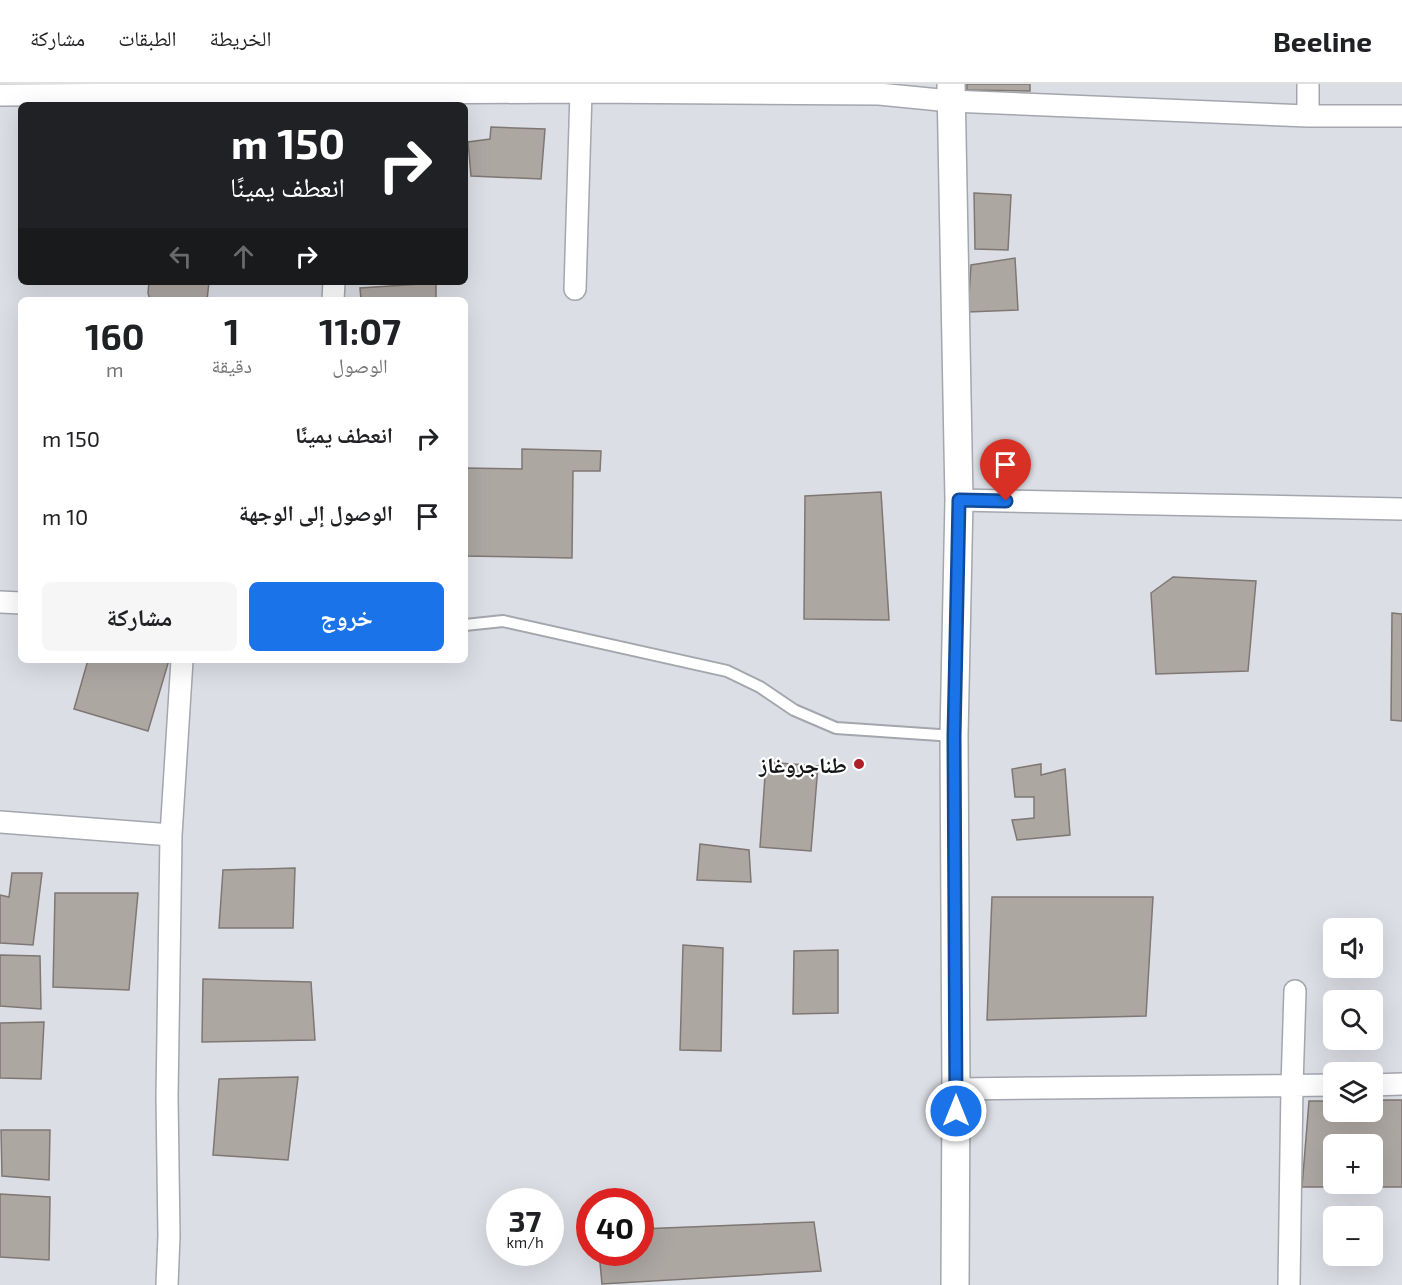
<!DOCTYPE html>
<html lang="ar">
<meta charset="utf-8">
<style>
:root{--surface:#fff;--page:#f6f6f6;--text:#202124;--muted:#757577;--line:#e0e0e0;--accent:#1a73e8}
body{margin:0;font-family:"Exo 2","Noto Naskh Arabic",sans-serif;background:var(--page);color:var(--text);direction:rtl;height:100vh;display:flex;flex-direction:column;font-size:22px;white-space:nowrap}
*{box-sizing:border-box;margin:0}
p{font-size:20px;color:var(--muted)}
.icon{flex:none;width:33px;height:33px;fill:none;stroke:currentColor;stroke-width:2;stroke-linecap:round;stroke-linejoin:round}
.map{position:relative;flex:1;overflow:hidden;direction:ltr}
.panel{position:absolute;left:18px;top:213px;width:450px;height:366px;display:flex;flex-direction:column;background:var(--surface);border-radius:9px;box-shadow:0 6px 24px #0002;direction:rtl}
.panel>*{flex:none}
.top-card{position:absolute;left:18px;top:18px;width:450px;height:183px;border-radius:9px;box-shadow:0 6px 24px #0002;direction:rtl;background:#202124;color:#fff;overflow:hidden}
.buttons{position:absolute;left:1323px;top:834px;display:grid;gap:12px}
.buttons a{display:grid;place-items:center;width:60px;height:60px;border-radius:9px;background:var(--surface);box-shadow:0 6px 24px #0002;font-size:30px}
.speed{position:absolute;left:486px;top:1104px;display:flex;gap:12px;font-size:30px;font-weight:700;text-align:center}
.speed>*{display:grid;place-content:center;width:78px;height:78px;border-radius:50%;background:var(--surface);box-shadow:0 6px 24px #0002;line-height:1}
.speed small{font-size:15px;font-weight:400}
.speed .limit{border:9px solid #d22;background:#fff;color:#111}
.pin{position:absolute;display:grid;place-items:center;width:51px;height:51px;color:#fff;margin:-62px -26px;border-radius:50% 50% 50% 0;rotate:-45deg;box-shadow:0 0 6px #0007}
.pin .icon{rotate:45deg}
.me{position:absolute;width:66px;margin:-33px;rotate:0deg;stroke-linejoin:round;filter:drop-shadow(0 0 4px #0008)}
.turn{display:flex;align-items:center;gap:21px;height:126px;padding:0 24px;font-size:27px}
.turn .icon{width:78px;height:78px;stroke-width:2.5}
.turn b{display:block;font-size:42px;line-height:51px}
.lanes{display:flex;align-items:center;height:57px;padding:0 24px;background:#0003;justify-content:center;gap:30px;direction:ltr}
.lanes .off{opacity:.35}
.eta{display:flex;justify-content:space-evenly;align-items:center;height:102px;text-align:center}
.eta b{font-size:36px;font-weight:700;line-height:42px}
.cta{display:flex;gap:12px;margin-top:auto;padding:12px 24px}
.cta a{flex:1;height:69px;border-radius:9px;background:var(--accent);color:#fff;font-size:24px;font-weight:700;line-height:69px;text-align:center}
.cta a+a{background:var(--page);color:var(--text)}
ul{padding:0;list-style:none}
li{display:flex;align-items:center;gap:18px;height:78px;padding:0 24px}
li div{flex:1}
li b{display:block;font-size:22px}
li em{font-style:normal}
header{display:flex;align-items:center;gap:36px;box-sizing:border-box;height:84px;padding:0 30px;background:var(--surface);border-bottom:2px solid var(--line)}
header strong{font-size:28px}
nav{display:flex;gap:33px;margin-inline-start:auto;font-size:21px}
.map>svg:first-child{display:block}
.building{fill:#ada7a2;stroke:#7e7773;stroke-width:1.5;fill-rule:evenodd}
.lines{fill:none;stroke-linecap:round;stroke-linejoin:round}
.service-casing{stroke:#a4a6ad;stroke-width:14}
.minor-casing{stroke:#a4a6ad;stroke-width:24}
.tertiary-casing{stroke:#a4a6ad;stroke-width:30}
.service{stroke:#fff;stroke-width:10}
.minor{stroke:#fff;stroke-width:21}
.tertiary{stroke:#fff;stroke-width:27}
.route-casing{stroke:#114b97;stroke-width:15}
.route{stroke:#1a73e8;stroke-width:10}
.poi-dot{fill:#b11f28;stroke:#fff;stroke-width:2}
.labels{text-anchor:middle;dominant-baseline:central;stroke-width:4.5;stroke-linejoin:round;paint-order:stroke}
.poi-label{font-size:22px;font-weight:bold;fill:#141517;stroke:#fff;text-anchor:end}
</style>
<header>
<strong>Beeline</strong>
<nav><a>الخريطة</a><a>الطبقات</a><a>مشاركة</a></nav>
</header>
<div class="map">
<svg width="1402" height="1201" viewBox="0 0 1402 1201">
<rect width="100%" height="100%" fill="#dcdee5"/>
<!-- building -->
<path class="building" d="M967,0H1030V7L967,6Z
M491,43L545,45L541,95L471,92L468,58L490,55Z
M974,109L1011,111L1008,166L975,165Z
M1015,174L1018,226L968,228L971,181Z
M149,198H209L207,216H150L148,209Z
M436,199V216H361L360,204Z
M522,365L601,367L600,387H573L572,474L465,472V384L522,385Z
M881,408L889,536L804,535L805,412Z
M1173,493L1256,497L1248,587L1156,590L1151,509Z
M1392,529L1402,530V637L1391,636Z
M88,576H169L148,647L74,625Z
M766,678L818,682L811,767L760,763Z
M1041,680V691L1065,685L1070,751L1017,756L1012,736L1034,734V713H1015L1012,685Z
M700,760L749,766L751,798L697,796Z
M295,784L293,844H219L223,786Z
M12,789H42L33,861L0,859V811L9,813Z
M55,809H138L129,906L53,903Z
M992,813H1153L1146,932L987,936Z
M683,861L723,864L721,967L680,966Z
M838,866V929L793,930L794,867Z
M0,871L40,872L41,925L0,922Z
M203,895L311,898L315,956L202,958Z
M44,938L41,995L0,994V939Z
M298,993L288,1076L213,1071L219,995Z
M1372,1016H1402V1103H1302L1309,1017H1334V1028H1372ZM1334,1060H1372V1100H1334Z
M1,1046H50L49,1096L2,1092Z
M0,1110L50,1113L49,1176L0,1173Z
M814,1138L821,1187L602,1200L599,1168H640V1145Z"/>
<g class="lines">
<defs>
<path id="service" d="M465,541L503,537L727,587L760,603L794,626L836,644L954,652"/>
<path id="minor" d="M1308,0V32
M0,11L581,8L879,10L950,17L1308,32H1402
M575,205L581,8
M333,216L334,198
M959,416L1402,425
M0,518L21,519
M0,738L171,751
M1372,1001L1402,1000
M956,1005L1334,1001
M167,1201L169,1152L167,1013L171,751L182,576
M1289,1201L1292,1002L1295,907"/>
<path id="tertiary" d="M951,0L959,416L954,652L956,1005L955,1201"/>
</defs>
<!-- service casing -->
<use href="#service" class="service-casing"/>
<!-- minor casing -->
<use href="#minor" class="minor-casing"/>
<!-- tertiary casing -->
<use href="#tertiary" class="tertiary-casing"/>
<!-- service -->
<use href="#service" class="service"/>
<!-- minor -->
<use href="#minor" class="minor"/>
<!-- tertiary -->
<use href="#tertiary" class="tertiary"/>
</g>
<g class="lines">
<defs>
<path id="route" d="M956,1027L954,652L959,416L1006,417"/>
</defs>
<!-- route casing -->
<use href="#route" class="route-casing"/>
<!-- route -->
<use href="#route" class="route"/>
</g>
<!-- markers -->
<circle class="poi-dot" cx="859" cy="680" r="6"/>
<g class="labels">
<!-- poi labels -->
<g class="poi-label">
<text x="847" y="680">طناجروغاز</text>
</g>
</g>
</svg>
<div class="buttons">
<a><svg class="icon" aria-label="sound" viewBox="0 0 24 24"><path d="M4 9h4l5-4v14l-5-4H4zM17 9q2 3 0 6"/></svg></a>
<a><svg class="icon" aria-label="search" viewBox="0 0 24 24"><circle cx="10" cy="10" r="6"/><path d="M15 15l6 6"/></svg></a>
<a><svg class="icon" aria-label="layers" viewBox="0 0 24 24"><path d="M12 4l9 5-9 5-9-5zM3 14l9 5 9-5"/></svg></a>
<a>+</a>
<a>−</a>
</div>
<div class="speed"><div>37<small>km/h</small></div><div class="limit">40</div></div>
<div class="pin" style="left:1006px;top:417px;background:#d93025"><svg class="icon" aria-label="arrive" viewBox="0 0 24 24"><path d="M6 21V4h12l-3 4 3 4H6"/></svg></div>
<svg class="me" style="left:956px;top:1027px" viewBox="-20 -20 40 40"><circle r="17" fill="#1a73e8" stroke="#fff" stroke-width="3"/><path d="M0-11L8 9 0 5-8 9z" fill="#fff"/></svg>
<div class="top-card">
<div class="turn"><svg class="icon" aria-label="right" viewBox="0 0 24 24"><path d="M7 20v-9h11M14 6l5 5-5 5"/></svg><div><b>150 m</b>انعطف يمينًا</div></div>
<div class="lanes"><svg class="icon off" aria-label="left" viewBox="0 0 24 24"><path d="M17 20v-9H6M10 6l-5 5 5 5"/></svg><svg class="icon off" aria-label="ahead" viewBox="0 0 24 24"><path d="M12 20V5M6 11l6-6 6 6"/></svg><svg class="icon" aria-label="right" viewBox="0 0 24 24"><path d="M7 20v-9h11M14 6l5 5-5 5"/></svg></div>
</div>
<section class="panel">
<div class="eta">
<div><b>11:07</b><p>الوصول</p></div>
<div><b>1</b><p>دقيقة</p></div>
<div><b>160</b><p>m</p></div>
</div>
<ul>
<li><svg class="icon" aria-label="right" viewBox="0 0 24 24"><path d="M7 20v-9h11M14 6l5 5-5 5"/></svg><div><b>انعطف يمينًا</b></div><em>150 m</em></li>
<li><svg class="icon" aria-label="arrive" viewBox="0 0 24 24"><path d="M6 21V4h12l-3 4 3 4H6"/></svg><div><b>الوصول إلى الوجهة</b></div><em>10 m</em></li>
</ul>
<div class="cta"><a>خروج</a><a>مشاركة</a></div>
</section>
</div>
